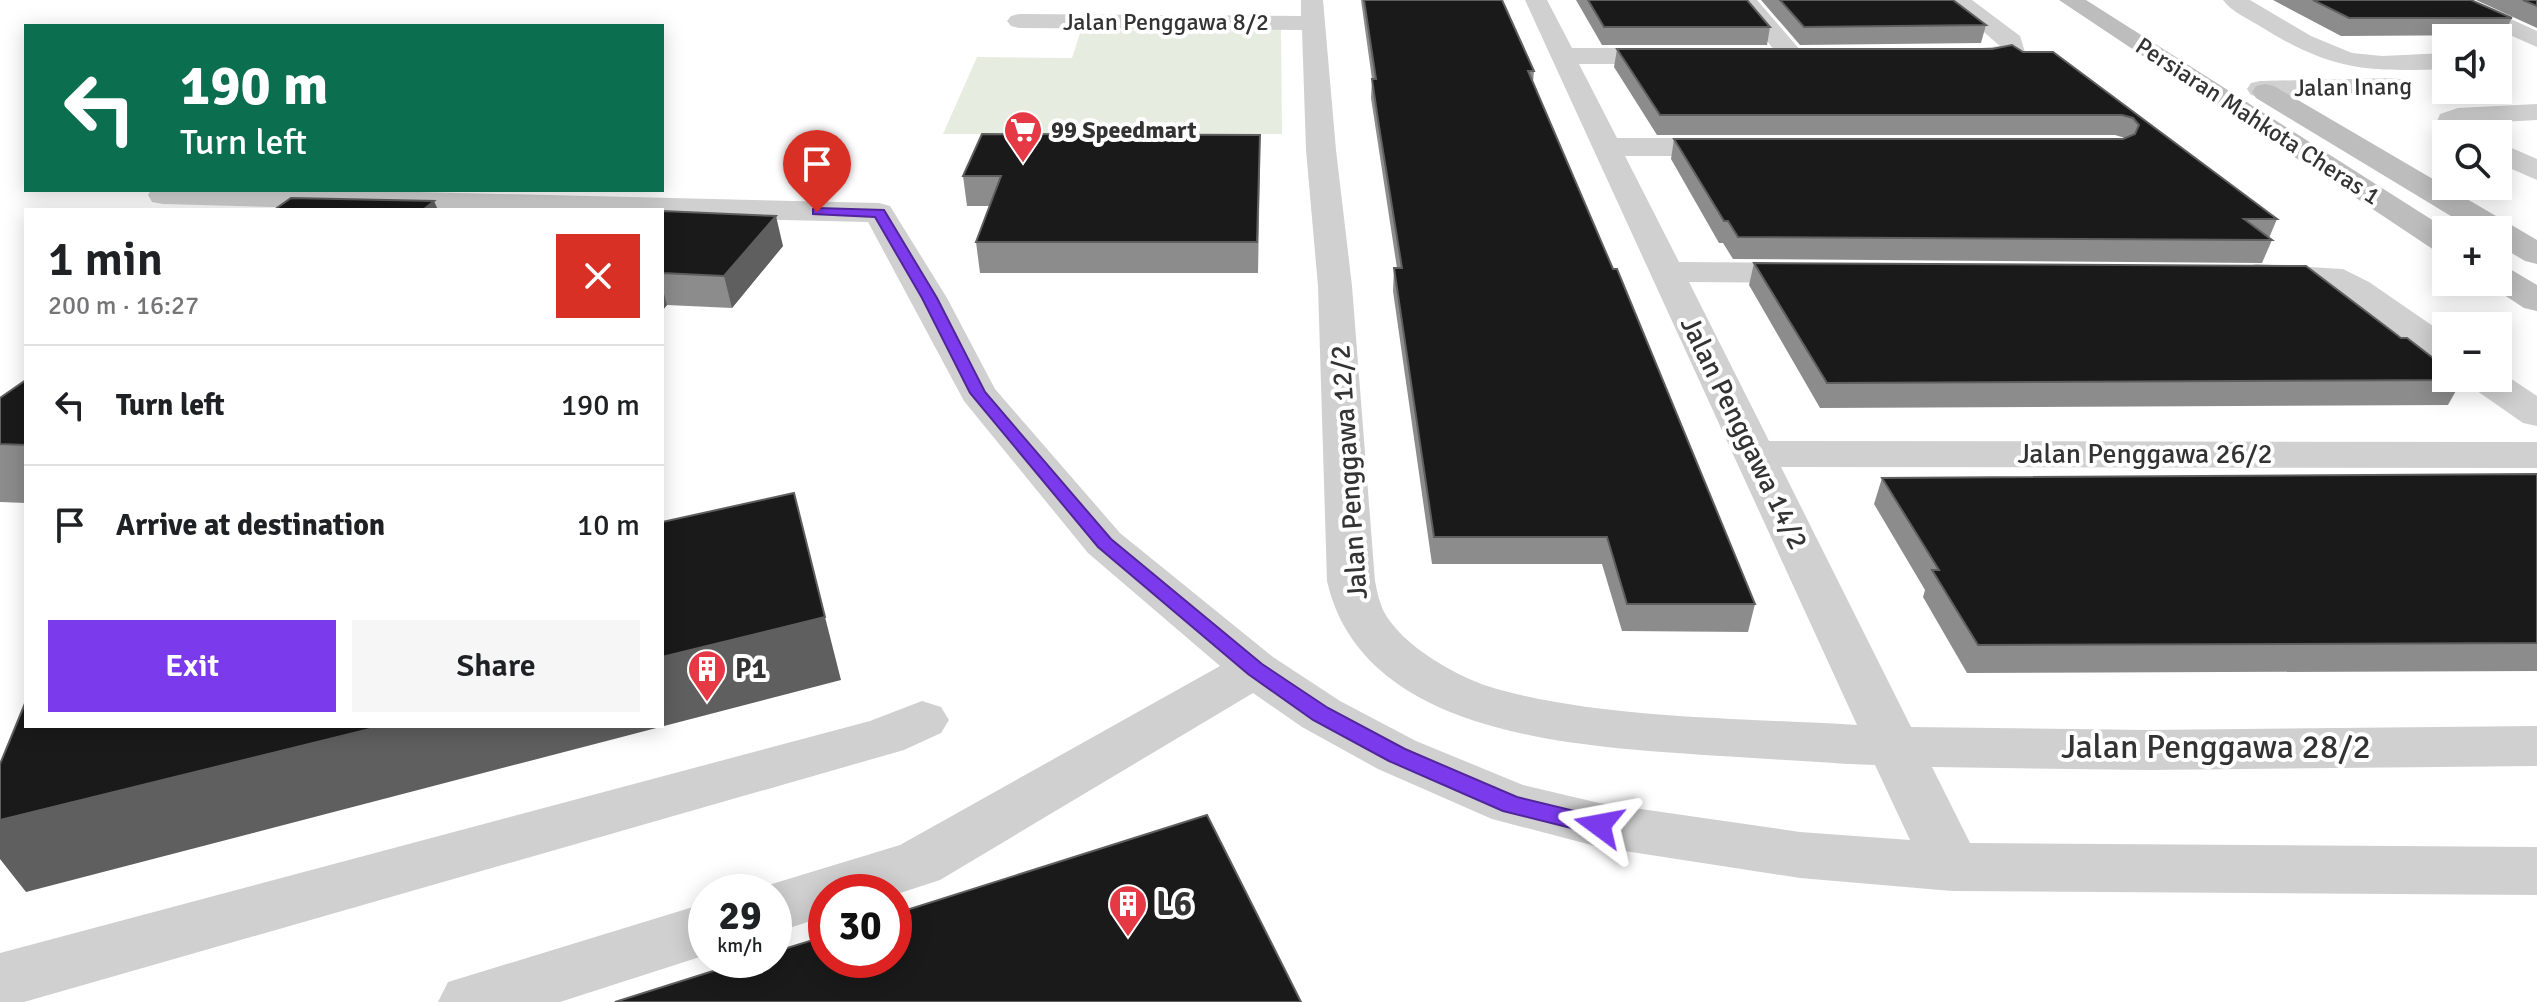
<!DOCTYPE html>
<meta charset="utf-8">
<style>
:root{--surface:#fff;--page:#f6f6f6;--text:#202124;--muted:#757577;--line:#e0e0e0;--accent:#7c3aed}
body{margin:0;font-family:Signika,sans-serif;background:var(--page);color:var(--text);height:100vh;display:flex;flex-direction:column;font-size:30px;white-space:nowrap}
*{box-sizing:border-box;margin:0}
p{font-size:26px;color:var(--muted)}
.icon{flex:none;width:44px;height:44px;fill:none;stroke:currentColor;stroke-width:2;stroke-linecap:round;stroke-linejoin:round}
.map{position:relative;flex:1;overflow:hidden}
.sheet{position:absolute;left:24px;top:208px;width:640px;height:520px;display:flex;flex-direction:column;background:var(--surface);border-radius:0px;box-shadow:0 4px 20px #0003}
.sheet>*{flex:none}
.guide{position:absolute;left:24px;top:24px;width:640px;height:168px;border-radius:0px;box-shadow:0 4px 20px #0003;background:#0b6e4f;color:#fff;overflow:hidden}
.fabs{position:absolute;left:2432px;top:24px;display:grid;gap:16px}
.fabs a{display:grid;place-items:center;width:80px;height:80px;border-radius:0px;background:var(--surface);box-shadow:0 4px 20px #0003;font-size:40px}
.speed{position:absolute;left:688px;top:874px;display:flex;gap:16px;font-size:40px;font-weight:700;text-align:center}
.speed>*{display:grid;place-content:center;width:104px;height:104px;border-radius:50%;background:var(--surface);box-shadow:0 4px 20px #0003;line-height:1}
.speed small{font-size:20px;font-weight:400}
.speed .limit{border:12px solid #d22;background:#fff;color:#111}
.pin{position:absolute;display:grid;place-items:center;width:68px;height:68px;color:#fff;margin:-82px -34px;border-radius:50% 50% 50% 0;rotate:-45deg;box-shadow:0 0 8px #0007}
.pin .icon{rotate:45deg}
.me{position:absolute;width:88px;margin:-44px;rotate:283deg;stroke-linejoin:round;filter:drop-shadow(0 0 6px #0008)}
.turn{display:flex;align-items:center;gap:28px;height:168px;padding:0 24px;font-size:36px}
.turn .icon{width:104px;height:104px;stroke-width:2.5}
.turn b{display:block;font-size:56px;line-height:68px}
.round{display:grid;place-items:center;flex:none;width:84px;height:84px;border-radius:0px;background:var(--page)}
.overview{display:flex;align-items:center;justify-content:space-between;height:136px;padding:0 24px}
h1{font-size:48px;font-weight:600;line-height:60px}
.button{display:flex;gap:16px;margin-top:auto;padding:16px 24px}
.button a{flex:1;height:92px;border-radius:0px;background:var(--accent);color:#fff;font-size:32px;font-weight:600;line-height:92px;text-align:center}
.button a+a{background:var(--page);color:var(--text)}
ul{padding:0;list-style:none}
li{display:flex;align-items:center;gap:24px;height:120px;padding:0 24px;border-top:2px solid var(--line)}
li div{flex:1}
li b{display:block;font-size:30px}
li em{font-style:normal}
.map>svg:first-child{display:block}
.green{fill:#e6ecdf}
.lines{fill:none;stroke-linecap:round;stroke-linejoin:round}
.street{fill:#d0d0d0;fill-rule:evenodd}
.secondary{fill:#bdbdbd;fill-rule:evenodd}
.wall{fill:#8c8c8c}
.shaded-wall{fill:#5f5f5f}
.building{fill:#1a1a1a;stroke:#5f5f5f;stroke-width:2}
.route{fill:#7c3aed;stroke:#51269a;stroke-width:2}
.labels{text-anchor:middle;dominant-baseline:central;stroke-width:8;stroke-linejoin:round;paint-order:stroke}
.far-street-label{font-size:24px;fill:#333;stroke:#fff}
.far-poi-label{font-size:24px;font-weight:bold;fill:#333;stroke:#fff;text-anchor:start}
.street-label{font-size:28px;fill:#333;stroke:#fff}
.poi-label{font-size:28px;font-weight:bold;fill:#333;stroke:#fff;text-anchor:start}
.near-street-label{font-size:34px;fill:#333;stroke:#fff}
.near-poi-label{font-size:34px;font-weight:bold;fill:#333;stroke:#fff;text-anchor:start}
</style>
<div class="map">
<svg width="2537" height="1002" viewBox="0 0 2537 1002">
<rect width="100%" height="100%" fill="#fff"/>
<!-- green -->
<path class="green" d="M1281,29L1282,134H943L977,57L1072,58L1081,30Z"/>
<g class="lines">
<!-- street -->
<path class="street" d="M1301,0H1323L1336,150L1352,286L1375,581C1377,591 1379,601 1383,610C1401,646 1460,679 1497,689C1605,719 1744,718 1857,725L1525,0H1547L1572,48H1676L1685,51L1689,56L1685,61L1676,64H1579L1617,138H1732L1742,141L1746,147L1742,153L1732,156H1625L1679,262L1811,263L1823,266L1828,273L1823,280L1811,283L1689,282L1769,441L2537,442V468L1781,467L1911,727L2149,730L2537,726V766L2149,770L1932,767L1970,843L2537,847V895L1952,891L1800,878L1599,847L1492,819L1378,769L1302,727L1253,693L940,880L894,895V892H826V916L774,933V892L752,890L900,845L1220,666L1088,553L964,401L868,222L662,217V210H387L163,204L152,202L148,195L151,190H336L879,203L890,206L947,298L995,389L1120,533L1273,657L1340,701L1416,741L1523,785L1599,803L1800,832L1910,840L1875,765C1818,763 1761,758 1704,755C1576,746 1362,736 1327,581L1318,286L1306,150L1302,30L1019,28L1011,26L1007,21L1011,16L1019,14L1301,16Z
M1734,0H1757L1801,51L1805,56L1801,61H1783Z
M1947,0H1972L2020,36L2025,52L2022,57L1986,64L1952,61L1948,56L1952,51L2000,46Z
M2223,0H2250L2311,36L2352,53L2382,56L2446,53V69C2366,72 2333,71 2263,28C2251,20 2231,12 2223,0Z
M2439,0H2469L2537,31V47L2442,5Z
M2394,78L2403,80L2407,86L2403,92L2260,97L2251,95L2247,89L2251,83L2260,81Z
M2537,104V120L2466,124L2478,134L2446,136L2435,126L2440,114L2458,108Z
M2498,142L2537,159V180L2498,163Z
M2256,264L2343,269L2369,282L2446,335V363L2433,360L2345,296L2324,286L2244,281L2239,274L2244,267Z
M2498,370L2537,396V426L2523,423L2470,386L2465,378H2498Z
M922,701L941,707L949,720L941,733L904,750L24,1002H0V953L870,721Z
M706,903V955L560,1002H438L448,982Z"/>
<!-- secondary -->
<path class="secondary" d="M2059,0H2086L2448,230L2446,253L2434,250Z
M2265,84L2274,86L2537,240V264L2525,261L2498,245V230H2474L2256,98L2252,92L2256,86Z
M2498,266L2510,269L2537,285V311L2524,308L2486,283L2498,282Z"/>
</g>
<!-- wall -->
<path class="wall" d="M1361,0H1502L1534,71L1533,82L1755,604L1748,632L1622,631L1602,564H1432L1393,291L1394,268H1397L1371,98L1372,79Z
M1576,0H1747L1770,27L1767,45H1602Z
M1761,0H1953L1986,25L1981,43L1800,45Z
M2273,0H2471L2512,18L2503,35L2341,36Z
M2476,0H2537V28Z
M1617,49L2053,52L2277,219L2269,238L2272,240L2262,263L1733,259L1723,243H1719L1671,159L1674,139L2125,138L2115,135H1657L1614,67Z
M1260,163L1258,273H980L976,242L990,206H967L963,176Z
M662,211L783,246L732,308L667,305L662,311Z
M1754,263L2401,338L2462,380L2448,405L1820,408L1749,285Z
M26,380V503L0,502V398Z
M2537,474V671L1967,673L1923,597L1925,590L1874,504L1882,478Z"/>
<!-- shaded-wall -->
<path class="shaded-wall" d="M434,201L438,210H423Z
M776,216L783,246L732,308L724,276Z
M662,286L667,305L662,311Z
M825,617L841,680L26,892L0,859V820L382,726H662V657Z"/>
<!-- building -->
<path class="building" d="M1364,0H1502L1534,71H1528L1613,269H1617L1755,604H1627L1607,537H1434L1394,268H1402L1378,120L1372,79H1376Z
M1588,0H1747L1770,27H1604Z
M1780,0H1953L1986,25L1804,27Z
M2313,0H2471L2512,18H2349Z
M2523,0H2537V6Z
M2012,45L2023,52H2053L2277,219H2244L2272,240L1738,237L1728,221H1724L1674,139H2123L2135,134L2139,125L2133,118L2122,115H1660L1617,49H1992Z
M982,134L1260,135L1257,242H976L1001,176H963Z
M291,198L434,201L423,210H274Z
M662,211L776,216L724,276L662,273Z
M1754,263L2306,266L2401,338H2407L2446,368V378H2460L2462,380L1827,383Z
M26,380V445L0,444V398Z
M2537,474V643L1978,645L1932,570H1939L1882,478Z
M794,493L825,617L662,657V522Z
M26,701V726H382L0,820V764Z
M1207,815L1301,1002H615L748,960H774V952L826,936V960H894V914Z"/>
<!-- route -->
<path class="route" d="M817,208L884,210L937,298L985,392L1111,539L1262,664L1328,708L1405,749L1517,797L1608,819L1611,825L1608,832L1599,835L1503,811L1389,761L1313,720L1248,674L1098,547L970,393L922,298L875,217L813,214V209Z"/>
<!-- icons -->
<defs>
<symbol id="supermarket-pin" viewBox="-11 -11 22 30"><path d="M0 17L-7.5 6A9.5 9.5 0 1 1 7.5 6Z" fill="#e63946" stroke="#fff"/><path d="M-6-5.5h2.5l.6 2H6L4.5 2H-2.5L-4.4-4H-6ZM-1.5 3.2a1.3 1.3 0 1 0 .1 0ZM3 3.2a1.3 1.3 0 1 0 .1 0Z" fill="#fff"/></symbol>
<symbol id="building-pin" viewBox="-11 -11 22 30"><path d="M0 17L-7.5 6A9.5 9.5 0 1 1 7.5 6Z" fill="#e63946" stroke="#fff"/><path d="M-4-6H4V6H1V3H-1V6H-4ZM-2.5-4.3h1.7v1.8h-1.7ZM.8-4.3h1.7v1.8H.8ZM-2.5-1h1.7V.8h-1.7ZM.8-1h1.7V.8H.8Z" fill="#fff"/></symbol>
</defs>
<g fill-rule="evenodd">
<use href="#supermarket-pin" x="1001" y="108" width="44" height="60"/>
<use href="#building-pin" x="685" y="647" width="44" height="60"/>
<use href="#building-pin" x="1106" y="882" width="44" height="60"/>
</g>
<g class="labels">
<!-- far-street labels -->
<g class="far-street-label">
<text x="1166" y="22">Jalan Penggawa 8/2</text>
<text transform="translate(2353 87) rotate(-1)">Jalan Inang</text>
<text transform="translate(2258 121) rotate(33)">Persiaran Mahkota Cheras 1</text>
</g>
<!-- far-poi labels -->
<g class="far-poi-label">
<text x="1051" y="130">99 Speedmart</text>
</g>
<!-- street labels -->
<g class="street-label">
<text transform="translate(1744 433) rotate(64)">Jalan Penggawa 14/2</text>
<text x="2145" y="454">Jalan Penggawa 26/2</text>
<text transform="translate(1349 472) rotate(-94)">Jalan Penggawa 12/2</text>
</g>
<!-- poi labels -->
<g class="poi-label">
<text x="735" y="669">P1</text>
</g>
<!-- near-street labels -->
<g class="near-street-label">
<text x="2216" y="747">Jalan Penggawa 28/2</text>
</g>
<!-- near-poi labels -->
<g class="near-poi-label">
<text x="1156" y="904">L6</text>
</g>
</g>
</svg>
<div class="fabs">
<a><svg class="icon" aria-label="sound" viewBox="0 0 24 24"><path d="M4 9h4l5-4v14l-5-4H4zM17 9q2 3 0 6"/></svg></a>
<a><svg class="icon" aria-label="search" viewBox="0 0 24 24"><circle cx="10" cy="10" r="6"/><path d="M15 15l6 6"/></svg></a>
<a>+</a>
<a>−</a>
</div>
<div class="speed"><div>29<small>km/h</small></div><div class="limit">30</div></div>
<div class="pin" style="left:817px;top:212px;background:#d93025"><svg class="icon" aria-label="arrive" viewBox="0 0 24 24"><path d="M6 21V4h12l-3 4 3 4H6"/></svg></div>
<svg class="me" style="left:1599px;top:825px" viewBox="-20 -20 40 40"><path d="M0-17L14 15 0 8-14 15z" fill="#7c3aed" stroke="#fff" stroke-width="4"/></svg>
<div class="guide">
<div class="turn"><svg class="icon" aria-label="left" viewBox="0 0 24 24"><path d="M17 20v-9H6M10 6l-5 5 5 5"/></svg><div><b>190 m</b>Turn left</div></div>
</div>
<section class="sheet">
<div class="overview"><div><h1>1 min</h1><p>200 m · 16:27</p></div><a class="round" style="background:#d93025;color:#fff"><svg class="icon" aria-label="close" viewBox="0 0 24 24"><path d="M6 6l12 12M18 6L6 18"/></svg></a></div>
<ul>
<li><svg class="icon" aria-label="left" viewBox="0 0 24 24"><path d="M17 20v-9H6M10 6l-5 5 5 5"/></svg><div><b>Turn left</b></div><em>190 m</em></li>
<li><svg class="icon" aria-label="arrive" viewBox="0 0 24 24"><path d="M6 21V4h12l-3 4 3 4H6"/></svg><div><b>Arrive at destination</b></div><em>10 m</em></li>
</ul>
<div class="button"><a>Exit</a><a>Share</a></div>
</section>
</div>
